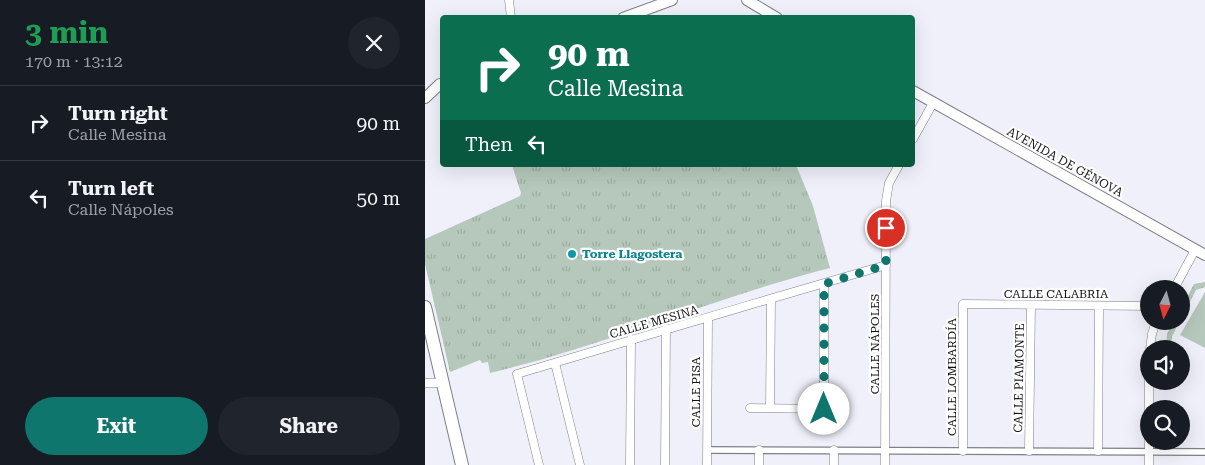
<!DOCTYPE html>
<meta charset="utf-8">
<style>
:root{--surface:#171b24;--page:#20242c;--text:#f1f3f6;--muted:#9ea1a6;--line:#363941;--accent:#0f766e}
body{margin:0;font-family:"Roboto Serif",serif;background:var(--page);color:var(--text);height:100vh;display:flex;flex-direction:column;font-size:19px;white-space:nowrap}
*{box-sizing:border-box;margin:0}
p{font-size:16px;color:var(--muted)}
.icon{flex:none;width:28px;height:28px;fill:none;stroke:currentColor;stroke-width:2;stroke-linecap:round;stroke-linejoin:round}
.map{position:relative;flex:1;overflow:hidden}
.side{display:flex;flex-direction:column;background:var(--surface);width:425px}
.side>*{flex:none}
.top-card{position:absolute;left:15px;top:15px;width:475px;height:152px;border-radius:5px;box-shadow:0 5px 20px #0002;background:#0b6e4f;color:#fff;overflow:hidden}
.needle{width:32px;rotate:186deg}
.tools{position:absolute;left:715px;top:280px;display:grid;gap:10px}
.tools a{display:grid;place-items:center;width:50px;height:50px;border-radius:50%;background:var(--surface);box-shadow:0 5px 20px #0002;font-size:25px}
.pin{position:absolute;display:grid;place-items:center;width:42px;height:42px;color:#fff;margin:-21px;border:2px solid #fff;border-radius:50%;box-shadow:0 1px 5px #0007}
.me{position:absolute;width:55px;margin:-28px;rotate:0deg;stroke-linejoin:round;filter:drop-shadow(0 0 4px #0008)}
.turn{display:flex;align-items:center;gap:18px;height:105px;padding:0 25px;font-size:22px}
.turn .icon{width:65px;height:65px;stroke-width:2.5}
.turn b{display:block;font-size:35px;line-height:42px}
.then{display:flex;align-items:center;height:48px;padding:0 25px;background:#0003;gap:10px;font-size:19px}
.round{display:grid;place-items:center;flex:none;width:52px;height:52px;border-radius:26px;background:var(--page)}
.summary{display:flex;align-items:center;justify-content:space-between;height:85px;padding:0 25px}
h1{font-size:30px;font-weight:700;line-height:38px;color:#1e9e55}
.primary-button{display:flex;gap:10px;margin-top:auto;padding:10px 25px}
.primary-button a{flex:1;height:58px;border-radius:30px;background:var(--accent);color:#fff;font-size:20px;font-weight:700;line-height:58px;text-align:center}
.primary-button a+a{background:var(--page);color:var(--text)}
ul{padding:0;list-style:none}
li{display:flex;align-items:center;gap:15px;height:75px;padding:0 25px;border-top:1px solid var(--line)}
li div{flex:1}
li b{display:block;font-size:19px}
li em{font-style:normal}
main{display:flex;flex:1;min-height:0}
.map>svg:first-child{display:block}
.grass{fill:url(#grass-tufts)}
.garden{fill:url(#garden-dots)}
.pitch{fill:#b6c8bb}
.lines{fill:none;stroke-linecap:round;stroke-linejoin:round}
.pedestrian-casing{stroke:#7f8088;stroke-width:8}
.minor-casing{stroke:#7f8088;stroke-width:9}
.tertiary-casing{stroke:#7f8088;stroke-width:12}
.primary-casing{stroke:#7f8088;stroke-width:14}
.pedestrian{stroke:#fff;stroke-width:5.5}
.minor{stroke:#fff;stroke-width:8}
.tertiary{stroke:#fff;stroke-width:10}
.primary{stroke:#fff;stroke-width:12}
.route{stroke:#0f766e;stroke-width:9;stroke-dasharray:0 16.2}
.culture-dot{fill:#0f9aa8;stroke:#fefefe;stroke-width:2}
.labels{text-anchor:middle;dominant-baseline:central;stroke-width:4.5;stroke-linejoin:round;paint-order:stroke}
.street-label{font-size:12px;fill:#131316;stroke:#fefefe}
.culture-label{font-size:12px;font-weight:bold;fill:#0d838f;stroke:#fefefe;text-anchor:start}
</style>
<main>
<section class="side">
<div class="summary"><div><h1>3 min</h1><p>170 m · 13:12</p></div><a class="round"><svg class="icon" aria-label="close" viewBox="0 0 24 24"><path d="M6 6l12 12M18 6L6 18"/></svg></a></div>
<ul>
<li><svg class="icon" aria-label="right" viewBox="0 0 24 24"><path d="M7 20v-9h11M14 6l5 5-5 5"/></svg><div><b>Turn right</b><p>Calle Mesina</p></div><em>90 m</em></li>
<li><svg class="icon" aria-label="left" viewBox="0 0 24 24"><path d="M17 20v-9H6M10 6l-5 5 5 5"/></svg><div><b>Turn left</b><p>Calle Nápoles</p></div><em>50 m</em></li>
</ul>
<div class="primary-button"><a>Exit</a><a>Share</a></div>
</section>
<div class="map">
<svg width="780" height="465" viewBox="0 0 780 465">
<defs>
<pattern id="grass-tufts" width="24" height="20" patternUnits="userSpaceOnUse" patternTransform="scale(1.25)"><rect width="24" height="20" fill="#b6c8bb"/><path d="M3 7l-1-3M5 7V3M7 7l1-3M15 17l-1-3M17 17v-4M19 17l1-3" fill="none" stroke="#9caba0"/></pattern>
<pattern id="garden-dots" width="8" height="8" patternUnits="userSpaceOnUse" patternTransform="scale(1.25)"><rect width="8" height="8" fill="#b6c8bb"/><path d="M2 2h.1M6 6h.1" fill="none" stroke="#9caba0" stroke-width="1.8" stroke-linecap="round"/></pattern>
</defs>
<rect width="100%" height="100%" fill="#eff0f9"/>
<!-- grass -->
<path class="grass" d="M87,165H371L388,206L405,268C290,297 182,345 65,373L63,362L57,363L55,360L25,372L0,264V239L95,196L96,193Z"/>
<!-- garden -->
<path class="garden" d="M780,282V287L771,290L756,319V309L769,284Z
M749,321H755L747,336L746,349H741L742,334Z"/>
<!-- pitch -->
<path class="pitch" d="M780,292V348L755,335Z"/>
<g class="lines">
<defs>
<path id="pedestrian" d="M282,450L780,452"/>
<path id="minor" d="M84,0L86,18
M488,139L508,103
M749,289L770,250
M725,349L727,334L731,321
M130,363L155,465
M0,383H18
M325,408L420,409
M345,408L346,300
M399,409V284
M724,409V381
M538,451V304L724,306
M604,451L606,305
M673,451L674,306
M114,465L92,374C214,337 338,301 461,265
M205,465L206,339
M240,465L241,329
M282,465L283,318
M334,465V450
M409,465V450
M460,465L461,201L464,183L474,165
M724,465V441"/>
<path id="tertiary" d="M322,0L352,18
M198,18L247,0
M488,91L780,255
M0,98L15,84"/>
<path id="primary" d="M0,307L37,465"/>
</defs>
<!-- pedestrian casing -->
<use href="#pedestrian" class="pedestrian-casing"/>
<!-- minor casing -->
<use href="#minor" class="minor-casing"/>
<!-- tertiary casing -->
<use href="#tertiary" class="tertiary-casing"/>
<!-- primary casing -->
<use href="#primary" class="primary-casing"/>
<!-- pedestrian -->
<use href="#pedestrian" class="pedestrian"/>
<!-- minor -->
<use href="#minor" class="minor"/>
<!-- tertiary -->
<use href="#tertiary" class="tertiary"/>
<!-- primary -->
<use href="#primary" class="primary"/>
</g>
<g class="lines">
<!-- route -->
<path class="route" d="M399,409V284L461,265V228"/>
</g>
<!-- markers -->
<circle class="culture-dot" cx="147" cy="254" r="5"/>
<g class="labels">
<!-- street labels -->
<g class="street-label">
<text transform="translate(640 162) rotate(29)">AVENIDA DE GÉNOVA</text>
<text x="631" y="294">CALLE CALABRIA</text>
<text transform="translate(229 322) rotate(-16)">CALLE MESINA</text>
<text transform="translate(450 344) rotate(-90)">CALLE NÁPOLES</text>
<text transform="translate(527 377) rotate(-90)">CALLE LOMBARDÍA</text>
<text transform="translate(594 378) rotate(-89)">CALLE PIAMONTE</text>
<text transform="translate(271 392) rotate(-90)">CALLE PISA</text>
</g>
<!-- culture labels -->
<g class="culture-label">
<text x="157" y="254">Torre Llagostera</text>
</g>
</g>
</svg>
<div class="tools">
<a><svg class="needle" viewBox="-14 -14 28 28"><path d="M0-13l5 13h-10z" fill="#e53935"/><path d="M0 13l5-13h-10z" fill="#9ea1a6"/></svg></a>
<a><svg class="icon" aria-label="sound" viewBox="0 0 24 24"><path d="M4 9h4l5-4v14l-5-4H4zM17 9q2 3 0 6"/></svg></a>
<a><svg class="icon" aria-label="search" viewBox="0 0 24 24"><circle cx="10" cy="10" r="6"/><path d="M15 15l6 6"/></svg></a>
</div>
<div class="pin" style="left:461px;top:228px;background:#d93025"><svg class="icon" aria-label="arrive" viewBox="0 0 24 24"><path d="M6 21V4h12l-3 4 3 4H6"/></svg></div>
<svg class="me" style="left:399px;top:409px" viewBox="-20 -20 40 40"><circle r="19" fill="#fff"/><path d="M0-13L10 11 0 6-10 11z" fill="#0f766e"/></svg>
<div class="top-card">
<div class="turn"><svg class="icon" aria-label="right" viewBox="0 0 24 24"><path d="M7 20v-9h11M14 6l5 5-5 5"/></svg><div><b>90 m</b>Calle Mesina</div></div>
<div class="then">Then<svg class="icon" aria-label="left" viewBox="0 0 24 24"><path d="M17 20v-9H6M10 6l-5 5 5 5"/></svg></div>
</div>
</div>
</main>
